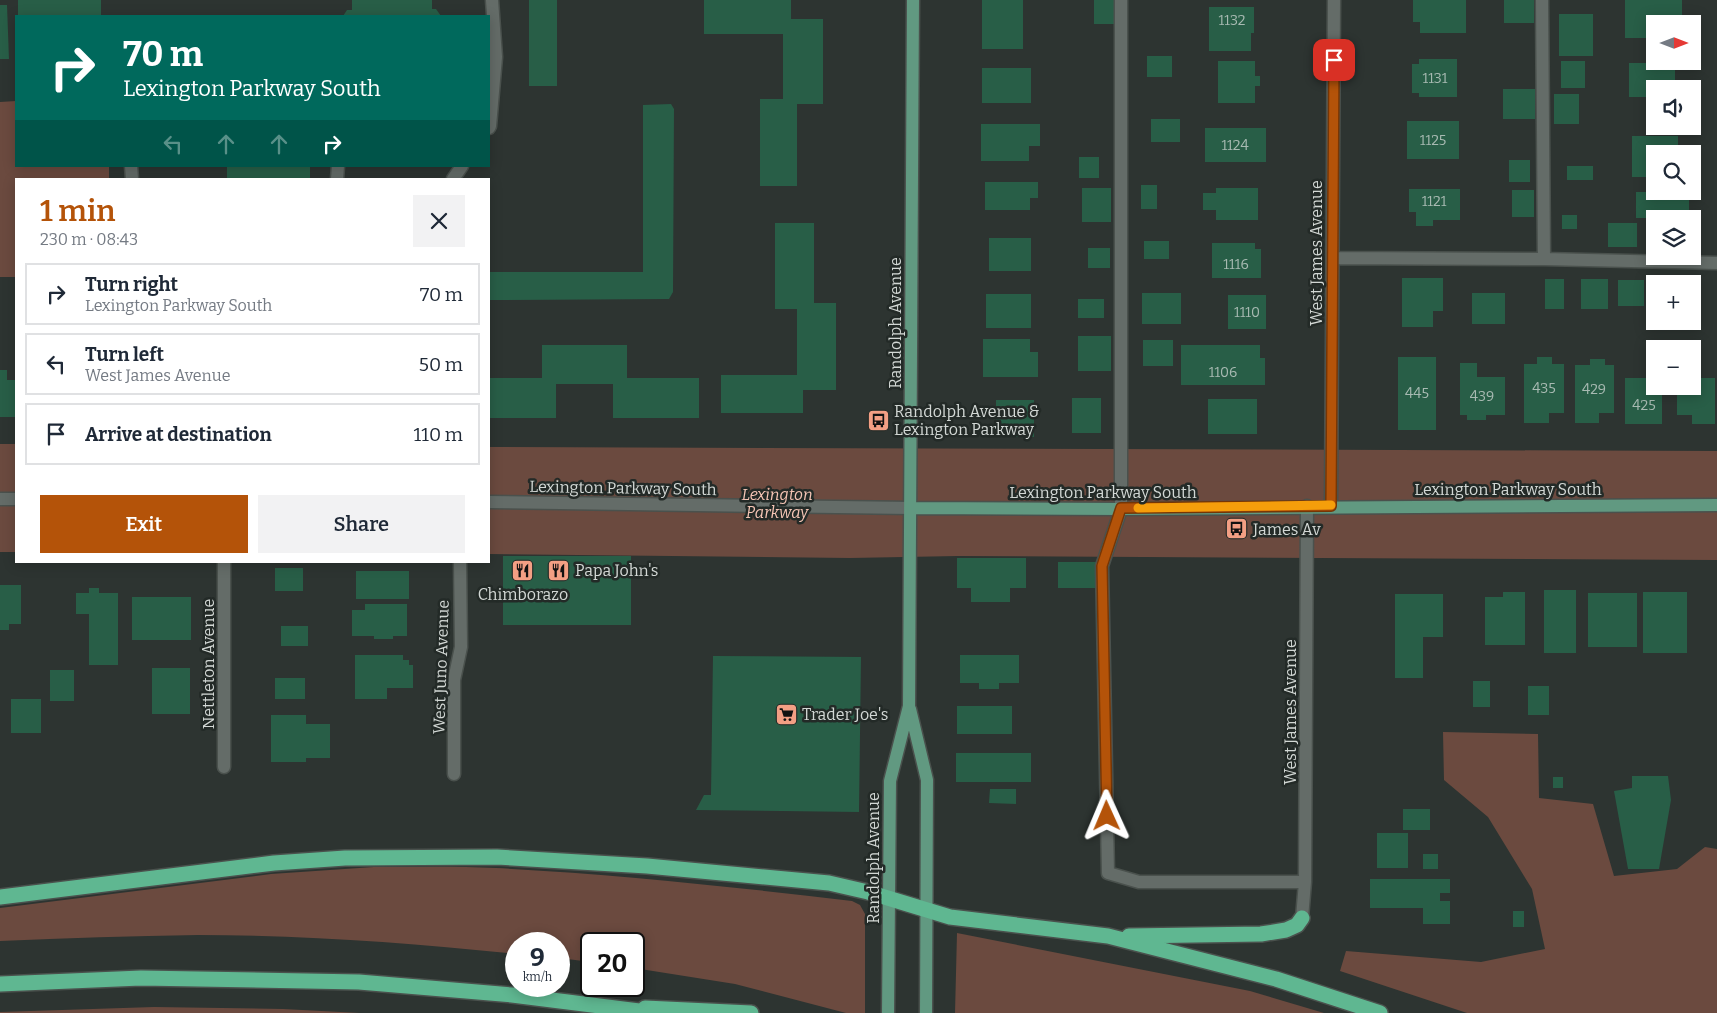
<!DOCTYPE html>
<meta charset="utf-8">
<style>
:root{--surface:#fff;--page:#f2f2f3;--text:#1f2937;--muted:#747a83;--line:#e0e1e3;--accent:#b45309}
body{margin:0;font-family:Bitter,serif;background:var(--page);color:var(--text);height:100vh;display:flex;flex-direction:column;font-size:19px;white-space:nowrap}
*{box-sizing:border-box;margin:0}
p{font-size:16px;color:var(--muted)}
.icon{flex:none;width:28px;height:28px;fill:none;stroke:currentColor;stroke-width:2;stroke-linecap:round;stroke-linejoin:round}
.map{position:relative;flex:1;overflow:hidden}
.drawer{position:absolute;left:15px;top:178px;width:475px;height:385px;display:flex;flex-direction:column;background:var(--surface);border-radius:0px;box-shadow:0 2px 12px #0003}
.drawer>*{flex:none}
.guide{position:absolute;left:15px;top:15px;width:475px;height:152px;border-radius:0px;box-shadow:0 2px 12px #0003;background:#00695c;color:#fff;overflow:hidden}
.needle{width:32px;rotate:90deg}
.controls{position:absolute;left:1646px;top:15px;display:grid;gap:10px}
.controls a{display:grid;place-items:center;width:55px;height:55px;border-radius:0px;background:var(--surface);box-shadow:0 2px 12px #0003;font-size:25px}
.speed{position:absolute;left:505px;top:932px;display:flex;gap:10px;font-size:25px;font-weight:700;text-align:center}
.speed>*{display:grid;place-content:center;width:65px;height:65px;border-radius:50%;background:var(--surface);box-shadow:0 2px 12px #0003;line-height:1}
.speed small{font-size:12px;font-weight:400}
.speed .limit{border:2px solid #111;border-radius:8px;background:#fff;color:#111}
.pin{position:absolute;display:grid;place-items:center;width:42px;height:42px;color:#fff;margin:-21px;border-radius:10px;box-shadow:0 2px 8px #0006}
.me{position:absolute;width:55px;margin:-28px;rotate:359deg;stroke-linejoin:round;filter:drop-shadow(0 0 4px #0008)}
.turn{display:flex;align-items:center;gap:18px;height:105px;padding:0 25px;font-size:22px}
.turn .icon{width:65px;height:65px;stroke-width:2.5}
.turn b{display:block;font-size:35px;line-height:42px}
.lanes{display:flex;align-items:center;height:48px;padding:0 25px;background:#0003;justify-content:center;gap:25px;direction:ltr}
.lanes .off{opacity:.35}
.round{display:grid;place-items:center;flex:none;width:52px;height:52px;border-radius:0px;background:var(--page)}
.head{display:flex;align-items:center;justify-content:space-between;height:85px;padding:0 25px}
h1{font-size:30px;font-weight:600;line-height:38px;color:var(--accent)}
.primary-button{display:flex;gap:10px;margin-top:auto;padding:10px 25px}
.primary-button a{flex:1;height:58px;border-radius:0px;background:var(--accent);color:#fff;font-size:20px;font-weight:600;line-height:58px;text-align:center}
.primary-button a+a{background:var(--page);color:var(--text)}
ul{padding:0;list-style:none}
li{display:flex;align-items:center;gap:15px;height:62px;margin:0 10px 8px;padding:0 15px;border:2px solid var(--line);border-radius:0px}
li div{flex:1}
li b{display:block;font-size:19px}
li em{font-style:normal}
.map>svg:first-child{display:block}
.green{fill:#6b4a3f}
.building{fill:#285e47}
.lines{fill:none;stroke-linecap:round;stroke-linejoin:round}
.minor-casing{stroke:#4a514d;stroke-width:15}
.major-casing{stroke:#4a514d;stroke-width:15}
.highway-casing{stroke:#4a514d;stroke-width:18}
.minor{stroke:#646c68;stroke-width:12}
.major{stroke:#619981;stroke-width:12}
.highway{stroke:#5fb791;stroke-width:15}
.route-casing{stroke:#753606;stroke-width:12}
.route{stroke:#b45309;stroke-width:9}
.slow{stroke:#f59e0b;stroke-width:9}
.labels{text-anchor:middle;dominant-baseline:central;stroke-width:5;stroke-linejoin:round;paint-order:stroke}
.number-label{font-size:14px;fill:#a8bab2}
.street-label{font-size:16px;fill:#d3d8d5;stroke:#232a27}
.poi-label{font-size:16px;fill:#d3d8d5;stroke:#232a27;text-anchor:start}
.park-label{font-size:16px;font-style:italic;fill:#f5c5b5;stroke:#232a27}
</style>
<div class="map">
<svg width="1717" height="1013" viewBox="0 0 1717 1013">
<rect width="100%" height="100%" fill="#2d3431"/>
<!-- green -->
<path class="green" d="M16,101V166H109V179H16V277H0V102Z
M0,444H16V552H0Z
M489,447L1717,451V560L958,556L850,558L489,554Z
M1443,732L1538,734L1539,798L1593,804L1614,876L1677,869L1705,847L1717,849V1013H1467L1340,971L1346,951L1481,962L1545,949L1532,889L1488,817L1444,780Z
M374,867C415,867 456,866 496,868C615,874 734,887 852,901L860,905L865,914V1013H846L735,984L634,968V944H591V962L559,958V944H516V954C412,943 302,935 198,935C132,936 66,938 0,941V908L271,874Z
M957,933L1250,991L1324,1013H955Z
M154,1007L283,1009L360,1013H0V1012Z"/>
<!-- building -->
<path class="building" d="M18,0H101V16H18Z
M352,0H432V9H436L441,16H343L347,10H352Z
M529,0H557V86H529Z
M704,0H791V19H823V104H797V186H760V99H783V34H704Z
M982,0H1023V49H982Z
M1094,0H1114V24H1094Z
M1413,0H1466V33H1420V22H1413Z
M1504,0H1534V23H1504Z
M1625,0H1682V24H1655V38H1625Z
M0,5H7L9,59H0Z
M1209,7H1254V33H1251V51H1209Z
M1559,14H1593V56H1559Z
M1147,56H1172V77H1147Z
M1419,59H1457V97H1419V93H1412V64H1419Z
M1218,61H1255V76H1260V86H1255V103H1218Z
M1561,61H1585V88H1561Z
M1629,63H1675V89H1655V97H1629Z
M982,68H1031V103H982Z
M1503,89H1535V119H1503Z
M1554,94H1579V124H1554Z
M671,104L674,109L673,292L669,299L489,300V272H643V105Z
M1151,119H1180V142H1151Z
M1407,121H1459V159H1407Z
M981,124H1040V146H1029V161H981Z
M1205,128H1266V162H1205Z
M1632,136H1678V154H1655V177H1632Z
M1079,157H1099V178H1079Z
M1509,160H1530V182H1509Z
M227,166H310V179H227Z
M1567,166H1593V180H1567Z
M985,182H1038V198H1030V210H985Z
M1141,185H1157V209H1141Z
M1082,188H1111V222H1082Z
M1216,188H1258V220H1216V210H1203V193H1216Z
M1409,189H1460V220H1433V226H1416V212H1409Z
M1512,190H1534V217H1512Z
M1636,192H1689V218H1636Z
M1562,215H1577V229H1562Z
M775,223H814V303H836V390H803V413H721V375H797V309H775Z
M1608,223H1637V247H1608Z
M989,238H1031V271H989Z
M1144,241H1169V259H1144Z
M1212,243H1255V249H1261V278H1212Z
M1088,248H1110V268H1088Z
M1402,278H1443V311H1433V327H1402Z
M1545,279H1564V309H1545Z
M1581,279H1608V309H1581Z
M1669,279H1700V308H1692V284H1669Z
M1618,280H1644V306H1618Z
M1142,293H1181V324H1142Z
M1472,293H1505V324H1472Z
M986,294H1031V328H986Z
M1228,295H1266V329H1228Z
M1078,299H1104V318H1078Z
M1078,336H1111V371H1078Z
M983,339H1030V352H1038V377H983Z
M1143,340H1173V366H1143Z
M542,345H627V378H699V418H613V384H556V418H489V378H542Z
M1181,345H1260V358H1265V385H1181Z
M1398,357H1436V430H1398Z
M1537,357H1552V364H1564V413H1549V423H1524V364H1537Z
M1590,359H1605V365H1614V413H1599V423H1575V365H1590Z
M1692,362H1699V378H1715V424H1692V415H1677V386H1692Z
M1460,363H1477V377H1505V415H1486V420H1467V415H1460Z
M0,370H7V380H16V417H0Z
M1625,378H1655V386H1662V424H1625Z
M1072,398H1101V433H1072Z
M1208,399H1257V434H1208Z
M996,400H1034V437H996Z
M503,556H631V625H503Z
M957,558H1026V588H1010V602H971V588H957Z
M1058,562H1096V588H1058Z
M275,568H303V591H275Z
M356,571H409V599H356Z
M0,585H21V624H9V630H0Z
M89,588H99V593H118V665H89V614H76V593H89Z
M1544,590H1576V653H1544Z
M1503,592H1525V645H1485V597H1503Z
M1643,592H1687V653H1643Z
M1588,593H1637V647H1588Z
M1395,594H1443V637H1423V678H1395Z
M132,597H191V640H132Z
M365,604H407V636H393V639H374V636H352V610H365Z
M281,626H308V646H281Z
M355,655H403V660H409V665H413V688H387V699H355Z
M960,655H1019V683H999V689H979V683H960Z
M713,656L861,657L859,812L696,810L704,795H711Z
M152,668H190V714H152Z
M50,670H74V701H50Z
M275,678H305V699H275Z
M1473,681H1490V707H1473Z
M1528,686H1549V715H1528Z
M11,699H41V733H11Z
M957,706H1012V734H957Z
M271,715H306V724H330V758H306V762H271Z
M956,753H1031V782H956Z
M1632,776H1668L1671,800L1659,869H1628L1614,791L1632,788Z
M1553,777H1563V788H1553Z
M990,789H1016V804L989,803Z
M1403,809H1430V830H1403Z
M1377,833H1408V868H1377Z
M1423,854H1438V869H1423Z
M1370,879H1450V893H1440V901H1450V924H1423V908H1370Z
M1513,911H1524V927H1513Z"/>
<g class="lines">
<defs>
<path id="minor" d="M1121,0V509L1102,566L1108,873L1139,882H1305
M1542,0L1544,259
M489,128L490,126L496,57L492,0
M131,166L132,179
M337,179L338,166
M453,179L462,166
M1333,258L1544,259L1717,263
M0,499H16
M489,502L911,508
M1331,506L1334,0
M224,561V767
M454,774V680L461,647L460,561
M1302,918L1305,882L1307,506"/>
<path id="major" d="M911,508L1121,509L1717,505
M910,709L927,780L926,1013
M888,1013L890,781L909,706L913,0"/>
<path id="highway" d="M0,897L274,863L345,858L497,857L647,866L829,883L868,892L950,917L1108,936L1276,979L1380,1013
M1129,936L1261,934L1286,930L1297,925L1302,918
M0,984L141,978L359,982L512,995L655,1013
M645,1008L751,1013"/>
</defs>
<!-- minor casing -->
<use href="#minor" class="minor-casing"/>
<!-- major casing -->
<use href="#major" class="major-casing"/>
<!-- highway casing -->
<use href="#highway" class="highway-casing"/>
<!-- minor -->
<use href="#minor" class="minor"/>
<!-- major -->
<use href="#major" class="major"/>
<!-- highway -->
<use href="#highway" class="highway"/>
</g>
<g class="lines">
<defs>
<path id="route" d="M1107,816L1102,566L1121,508L1331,506L1334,60"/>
</defs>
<!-- route casing -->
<use href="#route" class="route-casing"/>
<!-- route -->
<use href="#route" class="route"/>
<!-- slow -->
<path class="slow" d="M1138,508L1331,505"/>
</g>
<!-- icons -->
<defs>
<symbol id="bus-square" viewBox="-11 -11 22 22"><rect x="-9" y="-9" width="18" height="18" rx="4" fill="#f39f84" stroke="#232a27"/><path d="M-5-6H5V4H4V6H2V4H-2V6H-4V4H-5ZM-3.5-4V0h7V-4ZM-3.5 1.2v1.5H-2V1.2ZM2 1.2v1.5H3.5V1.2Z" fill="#111"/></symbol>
<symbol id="restaurant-square" viewBox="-11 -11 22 22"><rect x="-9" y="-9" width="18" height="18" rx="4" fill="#f39f84" stroke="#232a27"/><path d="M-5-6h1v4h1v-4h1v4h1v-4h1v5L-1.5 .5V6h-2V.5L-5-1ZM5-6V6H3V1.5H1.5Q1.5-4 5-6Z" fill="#111"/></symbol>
<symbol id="supermarket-square" viewBox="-11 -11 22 22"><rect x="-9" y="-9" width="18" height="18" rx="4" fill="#f39f84" stroke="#232a27"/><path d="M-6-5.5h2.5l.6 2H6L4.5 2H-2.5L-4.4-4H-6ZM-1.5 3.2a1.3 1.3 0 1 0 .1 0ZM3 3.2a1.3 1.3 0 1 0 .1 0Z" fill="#111"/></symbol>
</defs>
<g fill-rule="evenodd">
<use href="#bus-square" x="866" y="408" width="25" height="25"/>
<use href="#bus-square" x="1224" y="516" width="25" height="25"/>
<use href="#restaurant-square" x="510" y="558" width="25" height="25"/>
<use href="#restaurant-square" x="546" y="558" width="25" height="25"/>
<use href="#supermarket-square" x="774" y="702" width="25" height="25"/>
</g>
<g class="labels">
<!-- number labels -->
<g class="number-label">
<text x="1232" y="20">1132</text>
<text x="1435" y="78">1131</text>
<text x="1433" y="140">1125</text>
<text x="1235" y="145">1124</text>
<text x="1434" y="201">1121</text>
<text x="1236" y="264">1116</text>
<text x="1247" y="312">1110</text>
<text x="1223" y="372">1106</text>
<text x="1544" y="388">435</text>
<text x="1594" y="389">429</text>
<text x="1417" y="393">445</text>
<text x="1482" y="396">439</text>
<text x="1644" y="405">425</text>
</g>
<!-- street labels -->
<g class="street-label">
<text transform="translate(1316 253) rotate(-90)">West James Avenue</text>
<text transform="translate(895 323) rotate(-90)">Randolph Avenue</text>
<text transform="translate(623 488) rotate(1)">Lexington Parkway South</text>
<text x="1508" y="489">Lexington Parkway South</text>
<text x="1103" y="492">Lexington Parkway South</text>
<text transform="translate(208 664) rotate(-90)">Nettleton Avenue</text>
<text transform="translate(441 667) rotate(-88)">West Juno Avenue</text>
<text transform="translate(1290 712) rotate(-90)">West James Avenue</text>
<text transform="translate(873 858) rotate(-90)">Randolph Avenue</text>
</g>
<!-- poi labels -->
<g class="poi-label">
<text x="894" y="411">Randolph Avenue &amp;<tspan x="894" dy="18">Lexington Parkway</tspan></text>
<text x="1253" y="529">James Av</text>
<text x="575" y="570">Papa John's</text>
<text x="523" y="594" text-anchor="middle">Chimborazo</text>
<text x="802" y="714">Trader Joe's</text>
</g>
<!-- park labels -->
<g class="park-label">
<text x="777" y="494">Lexington<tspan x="777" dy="18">Parkway</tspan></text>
</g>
</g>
</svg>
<div class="controls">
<a><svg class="needle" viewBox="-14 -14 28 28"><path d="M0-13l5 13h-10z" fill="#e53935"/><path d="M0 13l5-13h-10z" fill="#747a83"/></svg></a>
<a><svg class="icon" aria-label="sound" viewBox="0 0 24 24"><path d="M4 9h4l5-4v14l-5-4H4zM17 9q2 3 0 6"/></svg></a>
<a><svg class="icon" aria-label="search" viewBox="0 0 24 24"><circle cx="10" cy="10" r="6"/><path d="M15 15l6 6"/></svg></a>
<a><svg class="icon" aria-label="layers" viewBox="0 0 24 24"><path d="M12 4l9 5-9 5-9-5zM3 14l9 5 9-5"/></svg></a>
<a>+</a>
<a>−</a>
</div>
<div class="speed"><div>9<small>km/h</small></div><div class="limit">20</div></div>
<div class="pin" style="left:1334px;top:60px;background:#d93025"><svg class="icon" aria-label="arrive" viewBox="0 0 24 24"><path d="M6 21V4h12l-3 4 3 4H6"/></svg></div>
<svg class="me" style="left:1107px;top:816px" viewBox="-20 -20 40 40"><path d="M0-17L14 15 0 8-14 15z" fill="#b45309" stroke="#fff" stroke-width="4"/></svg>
<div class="guide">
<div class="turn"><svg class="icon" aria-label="right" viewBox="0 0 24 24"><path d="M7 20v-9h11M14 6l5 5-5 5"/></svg><div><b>70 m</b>Lexington Parkway South</div></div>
<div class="lanes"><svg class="icon off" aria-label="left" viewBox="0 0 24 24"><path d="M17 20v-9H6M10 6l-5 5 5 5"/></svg><svg class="icon off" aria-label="ahead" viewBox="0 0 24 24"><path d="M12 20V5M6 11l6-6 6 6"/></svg><svg class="icon off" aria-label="ahead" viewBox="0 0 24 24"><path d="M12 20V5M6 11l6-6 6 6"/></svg><svg class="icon" aria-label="right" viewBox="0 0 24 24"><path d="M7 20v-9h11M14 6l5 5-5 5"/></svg></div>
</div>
<section class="drawer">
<div class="head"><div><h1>1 min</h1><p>230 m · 08:43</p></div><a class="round"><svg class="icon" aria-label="close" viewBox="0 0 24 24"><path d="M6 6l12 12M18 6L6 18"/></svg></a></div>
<ul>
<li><svg class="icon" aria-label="right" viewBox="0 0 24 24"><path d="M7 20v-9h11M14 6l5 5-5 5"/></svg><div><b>Turn right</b><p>Lexington Parkway South</p></div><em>70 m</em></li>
<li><svg class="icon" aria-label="left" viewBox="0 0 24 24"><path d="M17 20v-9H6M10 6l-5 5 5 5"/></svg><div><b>Turn left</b><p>West James Avenue</p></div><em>50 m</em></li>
<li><svg class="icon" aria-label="arrive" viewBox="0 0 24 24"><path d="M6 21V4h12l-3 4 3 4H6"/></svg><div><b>Arrive at destination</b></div><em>110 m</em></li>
</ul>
<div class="primary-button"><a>Exit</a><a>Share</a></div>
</section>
</div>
